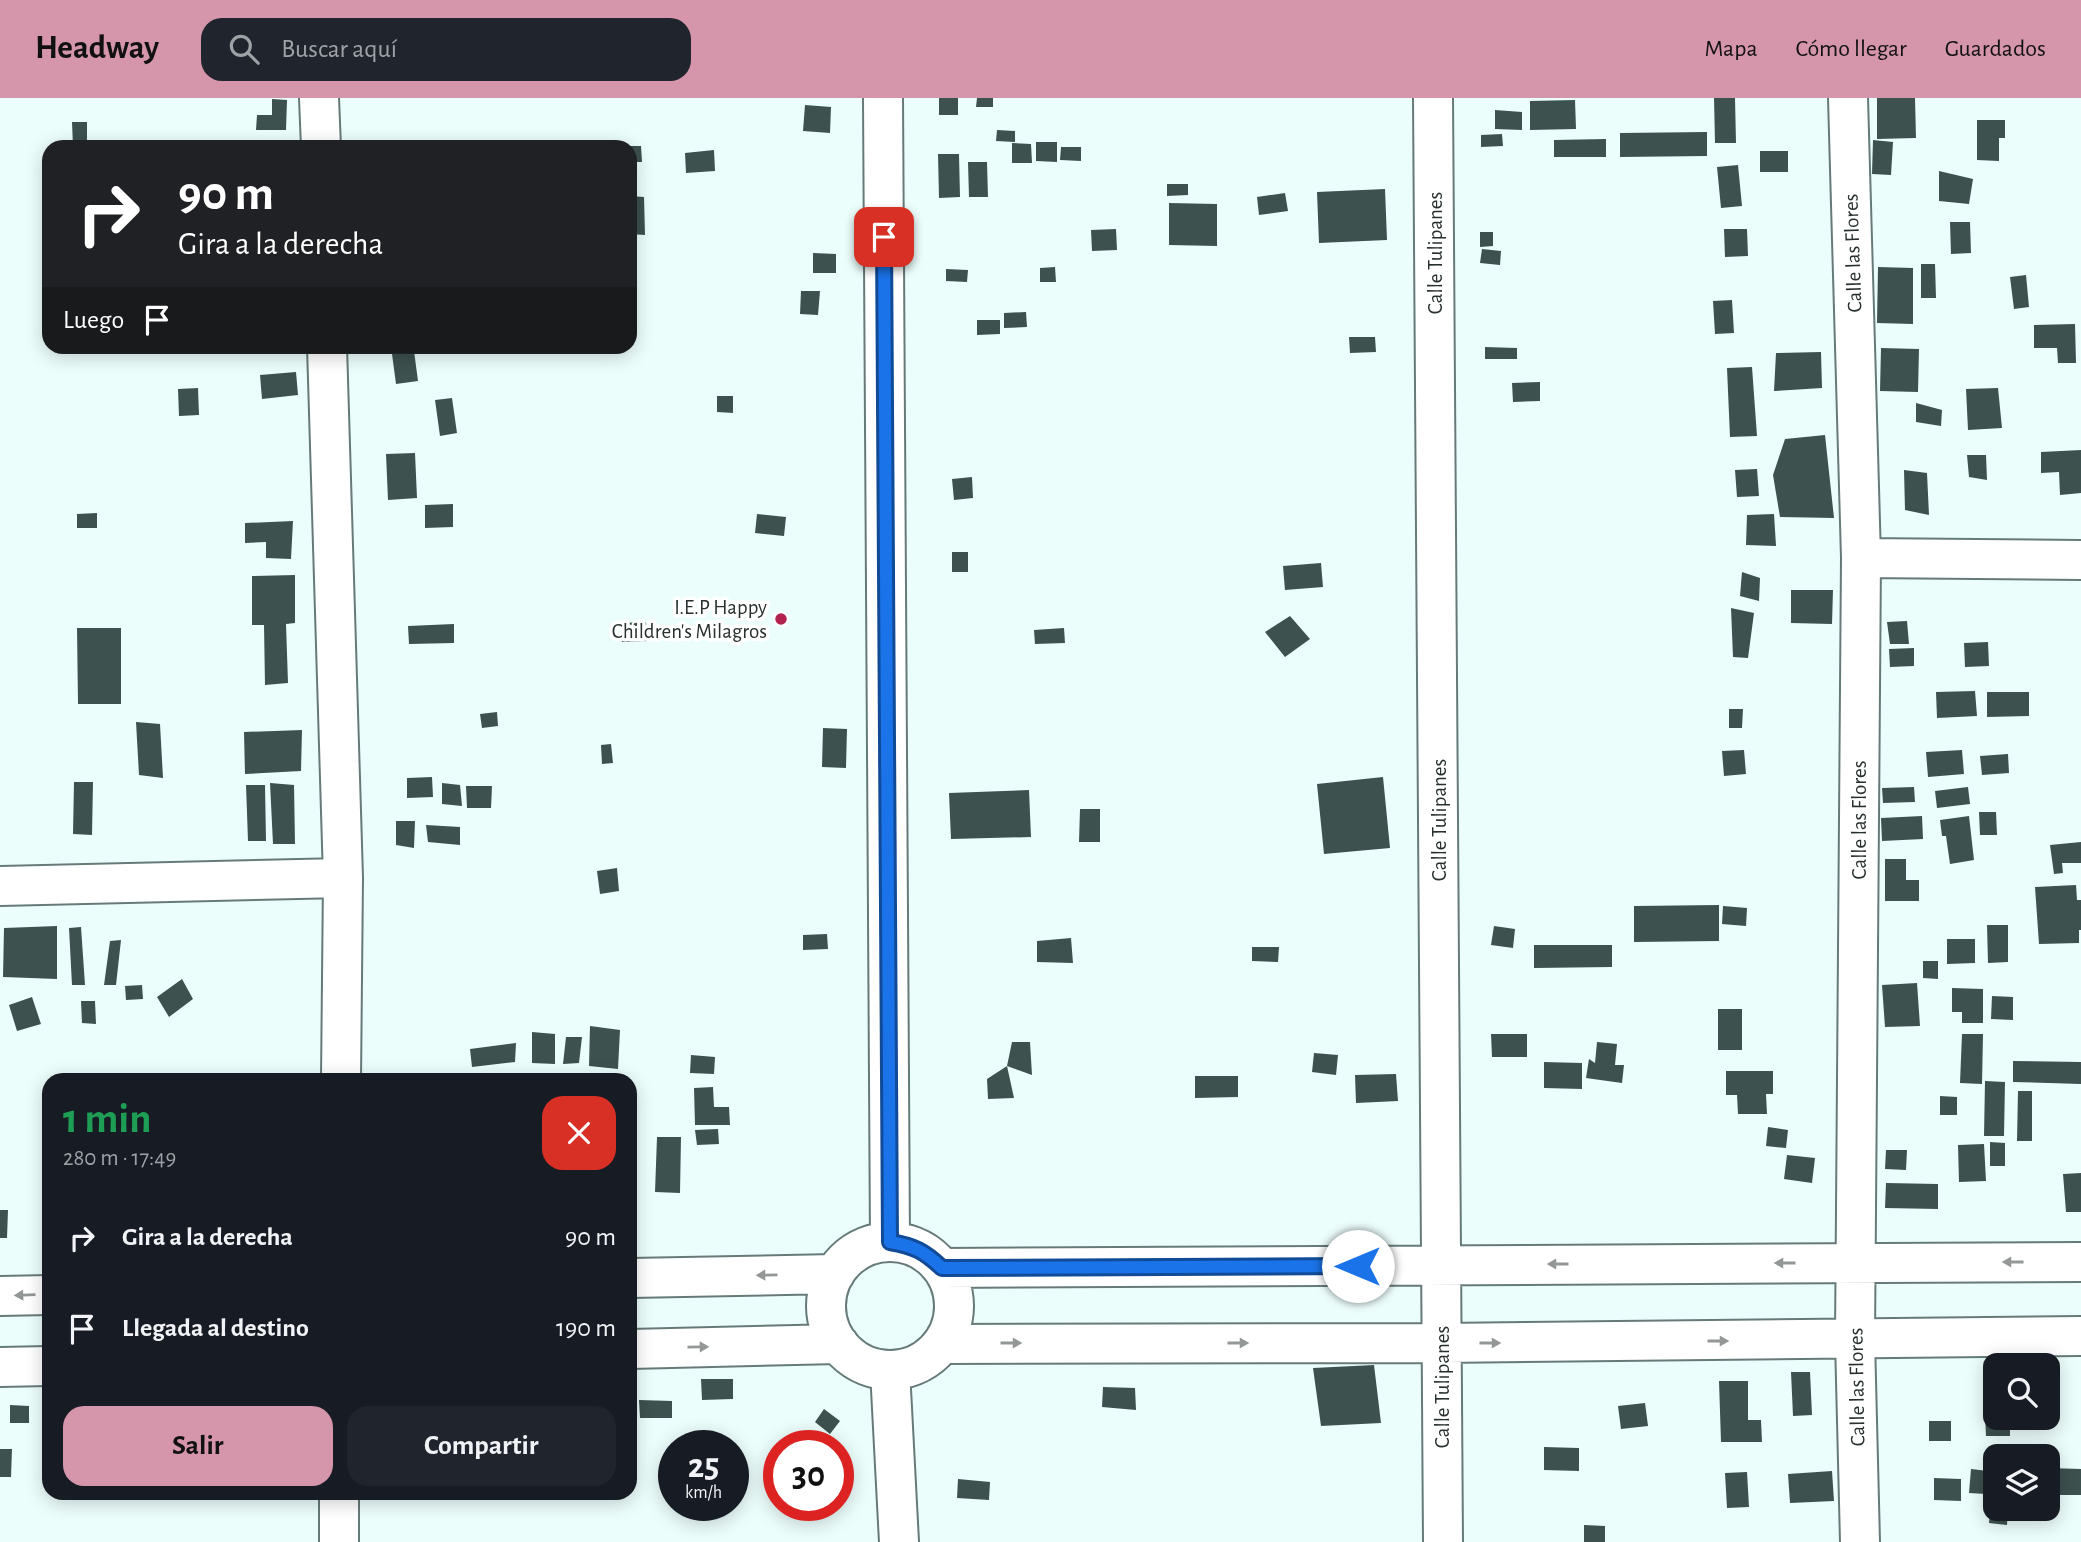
<!DOCTYPE html>
<html lang="es">
<meta charset="utf-8">
<style>
:root{--surface:#171b24;--page:#20242c;--text:#f1f3f6;--muted:#9ea1a6;--accent:#d595ab}
body{margin:0;font-family:"Alegreya Sans",sans-serif;background:var(--page);color:var(--text);height:100vh;display:flex;flex-direction:column;font-size:26px;white-space:nowrap}
*{box-sizing:border-box;margin:0}
p{font-size:23px;color:var(--muted)}
.icon{flex:none;width:38px;height:38px;fill:none;stroke:currentColor;stroke-width:2;stroke-linecap:round;stroke-linejoin:round}
.map{position:relative;flex:1;overflow:hidden}
.panel{position:absolute;left:42px;top:975px;width:595px;height:427px;display:flex;flex-direction:column;background:var(--surface);border-radius:21px;box-shadow:0 4px 18px #0003}
.panel>*{flex:none}
.hud{position:absolute;left:42px;top:42px;width:595px;height:214px;border-radius:21px;box-shadow:0 4px 18px #0003;background:#202124;color:#fff;overflow:hidden}
.buttons{position:absolute;left:1983px;top:1255px;display:grid;gap:14px}
.buttons a{display:grid;place-items:center;width:77px;height:77px;border-radius:14px;background:var(--surface);box-shadow:0 4px 18px #0003;font-size:35px}
.speed{position:absolute;left:658px;top:1332px;display:flex;gap:14px;font-size:35px;font-weight:700;text-align:center}
.speed>*{display:grid;place-content:center;width:91px;height:91px;border-radius:50%;background:var(--surface);box-shadow:0 4px 18px #0003;line-height:1}
.speed small{font-size:18px;font-weight:400}
.speed .limit{border:10px solid #d22;background:#fff;color:#111}
.pin{position:absolute;display:grid;place-items:center;width:60px;height:60px;color:#fff;margin:-30px;border-radius:14px;box-shadow:0 4px 10px #0006}
.me{position:absolute;width:77px;margin:-38px;rotate:270deg;stroke-linejoin:round;filter:drop-shadow(0 0 5px #0008)}
.turn{display:flex;align-items:center;gap:24px;height:147px;padding:0 21px;font-size:32px}
.turn .icon{width:91px;height:91px;stroke-width:2.5}
.turn b{display:block;font-size:49px;line-height:60px}
.then{display:flex;align-items:center;height:66px;padding:0 21px;background:#0003;gap:14px;font-size:26px}
.round{display:grid;place-items:center;flex:none;width:74px;height:74px;border-radius:21px;background:var(--page)}
.overview{display:flex;align-items:center;justify-content:space-between;height:119px;padding:0 21px}
h1{font-size:42px;font-weight:600;line-height:52px;color:#1e9e55}
.action{display:flex;gap:14px;margin-top:auto;padding:14px 21px}
.action a{flex:1;height:80px;border-radius:21px;background:var(--accent);color:#111;font-size:28px;font-weight:600;line-height:80px;text-align:center}
.action a+a{background:var(--page);color:var(--text)}
ul{padding:0;list-style:none}
li{display:flex;align-items:center;gap:21px;height:91px;padding:0 21px}
li div{flex:1}
li b{display:block;font-size:26px}
li em{font-style:normal}
header{display:flex;align-items:center;gap:42px;box-sizing:border-box;height:98px;padding:0 35px;background:var(--accent);color:#111}
header strong{font-size:33px}
nav{display:flex;gap:38px;margin-inline-start:auto;font-size:24px}
.search{width:490px;height:63px;background:var(--page);display:flex;align-items:center;gap:18px;box-sizing:border-box;padding:0 24px;border-radius:21px;color:var(--muted);font-size:26px}
.map>svg:first-child{display:block}
.building{fill:#3d514f}
.lines{fill:none;stroke-linecap:round;stroke-linejoin:round}
.minor-casing{stroke:#667b79;stroke-width:42}
.minor{stroke:#fff;stroke-width:38}
.oneway{fill:#939897}
.route-casing{stroke:#114b97;stroke-width:18}
.route{stroke:#1a73e8;stroke-width:12}
.poi-dot{fill:#b32350;stroke:#fff;stroke-width:2.5}
.labels{text-anchor:middle;dominant-baseline:central;stroke-width:7;stroke-linejoin:round;paint-order:stroke}
.street-label{font-size:21px;fill:#27302f;stroke:#fff}
.poi-label{font-size:21px;fill:#27302f;stroke:#fff;text-anchor:end}
</style>
<header>
<strong>Headway</strong>
<div class="search"><svg class="icon" aria-label="search" viewBox="0 0 24 24"><circle cx="10" cy="10" r="6"/><path d="M15 15l6 6"/></svg>Buscar aquí</div>
<nav><a>Mapa</a><a>Cómo llegar</a><a>Guardados</a></nav>
</header>
<div class="map">
<svg width="2081" height="1444" viewBox="0 0 2081 1444">
<rect width="100%" height="100%" fill="#ecfefc"/>
<!-- building -->
<path class="building" d="M939,0H958V17H939Z
M977,0H993V9H976Z
M1714,0H1735L1736,45H1715Z
M1877,0H1915L1916,40L1877,41Z
M272,1L287,2L286,32H256L257,17H272Z
M1575,2L1576,31L1530,32V3Z
M805,7L831,9L830,35L803,33Z
M1495,12L1522,14V32L1495,31Z
M1977,22H2005V40H1999V63L1977,62Z
M72,24H87V49H73Z
M997,32L1015,33V44L996,43Z
M1707,34V58L1620,59V35Z
M1502,36L1503,48L1481,49V37Z
M1606,41V59H1554V42Z
M1873,42L1893,44L1891,77L1872,76Z
M1036,44H1057V64L1036,63Z
M1012,45L1031,46L1032,65H1012Z
M630,48H641L642,64H630Z
M1061,49H1081V63L1060,62Z
M714,52L715,73L686,75L685,55Z
M1760,53H1788V74H1760Z
M938,56H959L960,99L939,100Z
M968,64H987L988,99H969Z
M1738,67L1742,108L1721,110L1717,69Z
M1939,73L1973,81L1969,106L1939,103Z
M1167,86H1188V97L1167,98Z
M1385,91L1387,142L1319,145L1317,94Z
M1285,95L1288,113L1259,117L1257,99Z
M630,98L644,99L645,137L630,136Z
M1169,105L1217,106V148L1169,147Z
M1950,124H1970L1971,155L1951,156Z
M1116,131L1117,152L1092,153L1091,132Z
M1724,131H1747L1748,158L1725,159Z
M1480,134H1493V148L1480,149Z
M1482,151L1501,153L1500,167L1480,165Z
M813,155L836,156V175H813Z
M1921,166H1935L1936,200H1921Z
M1055,169L1056,184H1040V170Z
M1878,169L1913,170V226L1877,225Z
M946,171L968,172L967,184L946,183Z
M2026,177L2029,209L2014,211L2010,179Z
M801,193H820L818,217L800,216Z
M1732,202L1734,235L1715,236L1713,203Z
M1026,214L1027,229L1004,230V215Z
M977,222H1000V236L977,237Z
M2075,226L2076,265H2058L2057,250H2034V227Z
M1349,239H1375L1376,254L1350,255Z
M1485,249L1517,250V261H1485Z
M1881,250L1919,251L1918,294L1880,293Z
M414,253L418,283L396,286L392,256Z
M1821,254L1822,290L1774,293L1776,255Z
M1752,269L1757,338L1730,339L1727,270Z
M296,274L298,297L262,301L260,277Z
M1540,284V303L1513,304L1512,285Z
M198,290L199,317L179,318L178,291Z
M1998,290L2002,330L1968,332L1966,291Z
M717,298H733V315L717,314Z
M452,300L457,335L440,338L435,302Z
M1916,305L1942,312L1941,328L1916,324Z
M1825,337L1834,420L1780,419L1773,377L1785,341Z
M2081,352V395L2060,397L2059,374L2041,375V354Z
M415,355L417,400L388,402L386,356Z
M1967,357H1986L1987,382L1969,379Z
M1757,371L1759,398L1737,399L1735,372Z
M1904,372L1927,375L1929,417L1905,412Z
M972,379L973,400L954,402L952,381Z
M453,406V429L425,430V407Z
M97,415V430H77V416Z
M757,416L786,419L784,438L755,435Z
M1774,416L1776,448L1746,447L1747,417Z
M293,423L291,461L266,460V444L245,445V425Z
M952,454H968V474H952Z
M1321,465L1323,489L1285,492L1283,468Z
M1742,474L1760,480L1759,503L1740,498Z
M295,477V525L286,526L288,585L265,587L264,527H252V478Z
M1791,492H1833L1832,526L1791,525Z
M1731,510L1754,515L1748,560L1733,559Z
M1290,518L1310,541L1285,559L1265,534Z
M1907,523L1909,546H1890L1887,524Z
M646,524L647,543L622,544L621,525Z
M454,526V545L409,546L408,528Z
M77,530H121V606H78Z
M1064,530L1065,545L1035,546L1034,532Z
M1988,544L1989,568L1965,569L1964,545Z
M1914,550V568L1890,569L1889,551Z
M1975,593L1977,618L1937,620L1936,594Z
M1987,594H2029V618L1987,619Z
M1729,611H1743L1742,630H1729Z
M497,614L498,628L482,630L480,616Z
M136,624L160,626L163,680L139,677Z
M823,630L847,631L846,670L822,669Z
M302,632L301,673L245,676L244,634Z
M611,646L613,665L602,666L601,647Z
M1744,652L1746,676L1724,678L1722,653Z
M1962,652L1964,676L1928,679L1926,654Z
M2008,656L2009,675L1982,677L1980,658Z
M432,679L433,699L407,700V680Z
M1383,679L1390,750L1324,756L1317,686Z
M74,684H93L92,737L73,736Z
M270,685L294,687L295,746H273Z
M442,685L460,687L462,708L442,706Z
M246,687H265L266,743H248Z
M466,688H492L491,710H467Z
M1914,689L1915,704L1883,705L1882,690Z
M1968,689L1970,706L1937,710L1935,693Z
M1029,692L1031,739L951,741L949,695Z
M1080,711H1100V744H1079Z
M1979,714H1996L1997,737H1980Z
M1922,718L1923,741L1882,743L1881,720Z
M1969,718L1974,762L1950,766L1946,738H1942L1940,722Z
M396,723H415L414,750L396,747Z
M426,727L460,729V747L428,744Z
M2081,744V765H2062L2063,775L2054,776L2050,747Z
M1885,761H1906V782H1919V803H1885Z
M617,770L619,793L600,796L597,773Z
M2076,787L2077,802H2081V832H2079V845L2039,846L2035,789Z
M1719,807V843L1634,844V808Z
M1723,808L1747,810L1746,828L1722,826Z
M1987,827H2008V864L1988,865Z
M57,828V881L3,879L4,830Z
M1494,828L1515,831L1513,850L1491,847Z
M81,829L85,887H72L69,830Z
M827,836L828,851L803,852V837Z
M1071,840L1073,865L1037,864V843Z
M1947,841H1975V865L1947,866Z
M121,842L116,887H104L110,843Z
M1534,847H1612V869L1534,870Z
M1252,849H1279L1278,864L1252,863Z
M1923,863H1938V881L1923,880Z
M182,881L193,901L169,919L157,899Z
M1917,885L1920,928L1885,929L1882,887Z
M142,887L143,901L126,902L125,888Z
M1952,890L1983,891V925H1962V914H1952Z
M1992,898L2013,899V922L1991,921Z
M32,899L41,926L17,933L9,907Z
M81,903H95L96,926L82,925Z
M1718,911H1742V952H1718Z
M590,928L620,932L618,971L589,968Z
M532,934L555,936V966L532,965Z
M1491,936H1527V959H1492Z
M1962,936H1983L1982,986L1960,985Z
M566,939H582L579,965L563,966Z
M1012,944H1030L1032,977L1007,968Z
M1597,944L1617,946L1615,967H1624L1622,985L1586,980L1589,961L1595,965Z
M516,945L515,964L472,969L470,951Z
M1314,955L1338,957L1336,977L1312,974Z
M691,957L715,959L714,976L690,975Z
M2013,963L2081,964V986L2013,984Z
M1544,964L1582,965V991L1544,990Z
M1007,968L1014,1000L988,1001L987,981Z
M1726,973H1773V996H1766L1767,1016H1738L1737,997H1726Z
M1396,976L1398,1003L1356,1005L1355,977Z
M1195,978H1238V999L1195,1000Z
M1985,983L2005,984L2004,1038H1984Z
M713,989L714,1009H729L730,1027H695L694,990Z
M2018,993H2032V1043H2017Z
M1940,998L1957,999V1017H1940Z
M1768,1029L1788,1032L1786,1050L1766,1048Z
M718,1031L719,1046L697,1047L695,1032Z
M657,1039H681L680,1095L655,1094Z
M1990,1044L2005,1045V1068H1990Z
M1984,1046L1986,1083L1959,1084L1958,1047Z
M1886,1052H1907L1906,1072L1885,1071Z
M1787,1057L1815,1060L1812,1085L1784,1081Z
M2081,1075V1114H2066L2063,1076Z
M1886,1085L1938,1086V1111L1885,1110Z
M0,1112H8L7,1140H0Z
M1374,1267L1381,1325L1321,1328L1313,1270Z
M1791,1274H1810L1812,1317L1793,1318Z
M701,1281H733V1301L702,1302Z
M1719,1283H1748V1322H1761L1762,1344H1721Z
M1103,1289L1135,1290L1136,1312L1102,1309Z
M639,1302L672,1303V1320H640Z
M1645,1305L1648,1328L1621,1331L1618,1308Z
M10,1307L29,1308V1325H10Z
M824,1311L840,1323L830,1336L815,1324Z
M1985,1316H1995V1320H2010V1338H1986Z
M1929,1323H1951V1343H1929Z
M1544,1349L1579,1350V1373L1544,1372Z
M0,1351H12L11,1379H0Z
M2048,1370L2081,1371V1397H2048Z
M1971,1371L1988,1373L1986,1396L1969,1395Z
M1832,1373L1834,1403L1790,1405L1788,1376Z
M1747,1374L1749,1409L1727,1410L1725,1375Z
M1934,1380L1961,1381V1403L1934,1402Z
M958,1381L990,1384L989,1402L957,1400Z
M1991,1401H1995V1410H2008L2007,1427L1989,1425Z
M1584,1427L1605,1428V1444H1584Z"/>
<g class="lines">
<defs>
<path id="minor" d="M319,0L321,49
M883,0L890,1144
M1433,0L1443,1444
M1848,0L1861,460L1855,1242L1860,1444
M327,248L343,780L341,982
M1861,460L2081,462
M0,788L343,780
M826 1208a64 64 0 1 1 128 0a64 64 0 1 1-128 0Z
M942,1170L2081,1164
M630,1180L835,1176
M0,1198L49,1197
M942,1246L1442,1245L2081,1238
M630,1251L839,1246
M0,1269L49,1268
M890,1272L899,1444
M339,1395V1444"/>
</defs>
<!-- minor casing -->
<use href="#minor" class="minor-casing"/>
<!-- minor -->
<use href="#minor" class="minor"/>
</g>
<!-- one-way arrows -->
<defs><path id="oneway-solid" d="M-6-.8H1V-3.2L6.5 0L1 3.2V.8H-6Z" transform="scale(1.75)"/></defs>
<g class="oneway">
<use href="#oneway-solid" transform="translate(2013 1164) rotate(-180)"/>
<use href="#oneway-solid" transform="translate(1785 1165) rotate(180)"/>
<use href="#oneway-solid" transform="translate(1558 1166) rotate(180)"/>
<use href="#oneway-solid" transform="translate(767 1177) rotate(179)"/>
<use href="#oneway-solid" transform="translate(25 1197) rotate(178)"/>
<use href="#oneway-solid" transform="translate(1718 1243)"/>
<use href="#oneway-solid" transform="translate(1011 1245)"/>
<use href="#oneway-solid" transform="translate(1238 1245)"/>
<use href="#oneway-solid" transform="translate(1490 1245)"/>
<use href="#oneway-solid" transform="translate(698 1249) rotate(-1)"/>
</g>
<g class="lines">
<defs>
<path id="route" d="M884,139L890,1144C914,1148 924,1153 942,1170L1358,1168"/>
</defs>
<!-- route casing -->
<use href="#route" class="route-casing"/>
<!-- route -->
<use href="#route" class="route"/>
</g>
<!-- markers -->
<circle class="poi-dot" cx="781" cy="521" r="7"/>
<g class="labels">
<!-- street labels -->
<g class="street-label">
<text transform="translate(1435 155) rotate(-90)">Calle Tulipanes</text>
<text transform="translate(1853 155) rotate(-92)">Calle las Flores</text>
<text transform="translate(1439 722) rotate(-90)">Calle Tulipanes</text>
<text transform="translate(1859 722) rotate(-90)">Calle las Flores</text>
<text transform="translate(1442 1289) rotate(-90)">Calle Tulipanes</text>
<text transform="translate(1857 1289) rotate(-91)">Calle las Flores</text>
</g>
<!-- poi labels -->
<g class="poi-label">
<text x="767" y="509">I.E.P Happy<tspan x="767" dy="24">Children's Milagros</tspan></text>
</g>
</g>
</svg>
<div class="buttons">
<a><svg class="icon" aria-label="search" viewBox="0 0 24 24"><circle cx="10" cy="10" r="6"/><path d="M15 15l6 6"/></svg></a>
<a><svg class="icon" aria-label="layers" viewBox="0 0 24 24"><path d="M12 4l9 5-9 5-9-5zM3 14l9 5 9-5"/></svg></a>
</div>
<div class="speed"><div>25<small>km/h</small></div><div class="limit">30</div></div>
<div class="pin" style="left:884px;top:139px;background:#d93025"><svg class="icon" aria-label="arrive" viewBox="0 0 24 24"><path d="M6 21V4h12l-3 4 3 4H6"/></svg></div>
<svg class="me" style="left:1358px;top:1168px" viewBox="-20 -20 40 40"><circle r="19" fill="#fff"/><path d="M0-13L10 11 0 6-10 11z" fill="#1a73e8"/></svg>
<div class="hud">
<div class="turn"><svg class="icon" aria-label="right" viewBox="0 0 24 24"><path d="M7 20v-9h11M14 6l5 5-5 5"/></svg><div><b>90 m</b>Gira a la derecha</div></div>
<div class="then">Luego<svg class="icon" aria-label="arrive" viewBox="0 0 24 24"><path d="M6 21V4h12l-3 4 3 4H6"/></svg></div>
</div>
<section class="panel">
<div class="overview"><div><h1>1 min</h1><p>280 m · 17:49</p></div><a class="round" style="background:#d93025;color:#fff"><svg class="icon" aria-label="close" viewBox="0 0 24 24"><path d="M6 6l12 12M18 6L6 18"/></svg></a></div>
<ul>
<li><svg class="icon" aria-label="right" viewBox="0 0 24 24"><path d="M7 20v-9h11M14 6l5 5-5 5"/></svg><div><b>Gira a la derecha</b></div><em>90 m</em></li>
<li><svg class="icon" aria-label="arrive" viewBox="0 0 24 24"><path d="M6 21V4h12l-3 4 3 4H6"/></svg><div><b>Llegada al destino</b></div><em>190 m</em></li>
</ul>
<div class="action"><a>Salir</a><a>Compartir</a></div>
</section>
</div>
